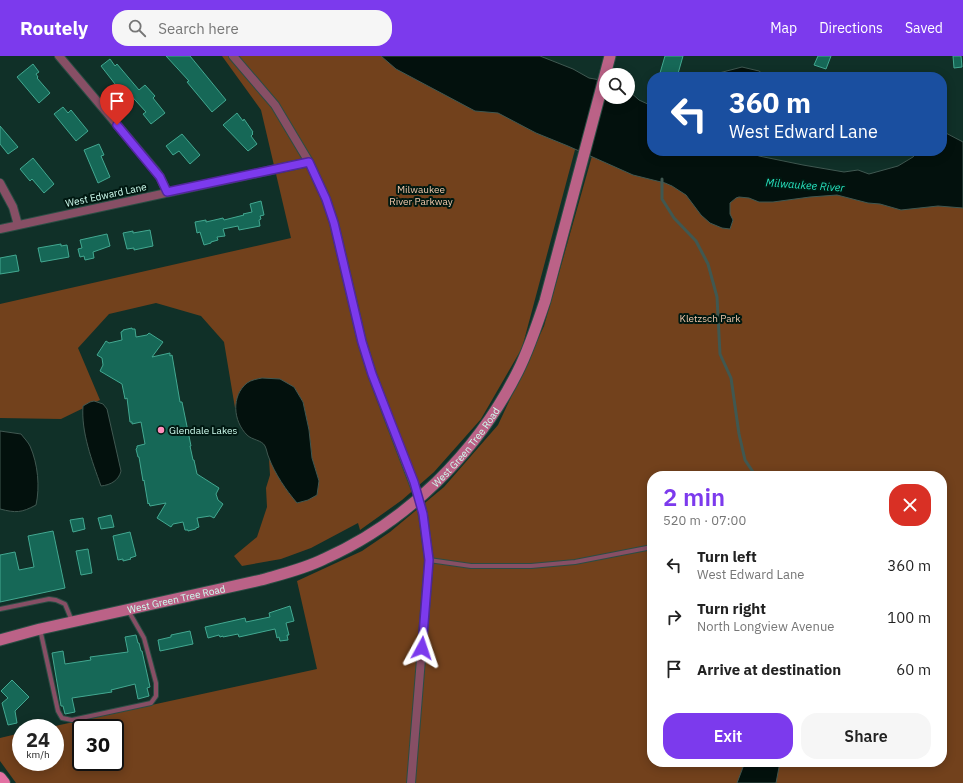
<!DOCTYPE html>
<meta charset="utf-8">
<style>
:root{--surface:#fff;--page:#f6f6f6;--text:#222;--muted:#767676;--accent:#7c3aed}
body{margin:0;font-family:"IBM Plex Sans",sans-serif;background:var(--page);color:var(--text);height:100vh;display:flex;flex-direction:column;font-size:15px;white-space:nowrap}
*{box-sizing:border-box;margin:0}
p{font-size:13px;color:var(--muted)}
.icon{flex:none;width:22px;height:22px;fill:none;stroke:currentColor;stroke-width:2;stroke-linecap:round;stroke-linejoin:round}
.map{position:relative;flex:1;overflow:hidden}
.drawer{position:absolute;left:647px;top:415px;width:300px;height:296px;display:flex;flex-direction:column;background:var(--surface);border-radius:16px;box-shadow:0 2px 10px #0003}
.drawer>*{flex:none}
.banner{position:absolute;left:647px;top:16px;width:300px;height:84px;border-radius:16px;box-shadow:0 2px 10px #0003;background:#1a4fa0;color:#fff;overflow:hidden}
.fabs{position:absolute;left:599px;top:12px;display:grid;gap:8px}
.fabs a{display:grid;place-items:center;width:36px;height:36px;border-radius:50%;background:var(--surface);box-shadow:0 2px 10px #0003;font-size:20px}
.speed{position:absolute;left:12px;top:663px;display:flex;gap:8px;font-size:20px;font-weight:700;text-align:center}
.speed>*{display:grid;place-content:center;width:52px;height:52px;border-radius:50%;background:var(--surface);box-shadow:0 2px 10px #0003;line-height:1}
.speed small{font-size:10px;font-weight:400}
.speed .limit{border:2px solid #111;border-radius:6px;background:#fff;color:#111}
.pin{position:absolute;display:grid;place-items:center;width:34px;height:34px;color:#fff;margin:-41px -17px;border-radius:50% 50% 50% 0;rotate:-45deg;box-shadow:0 0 4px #0007}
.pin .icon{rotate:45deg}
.me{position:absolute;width:44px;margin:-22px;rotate:5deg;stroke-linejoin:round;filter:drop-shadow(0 0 3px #0008)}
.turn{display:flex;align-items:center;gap:14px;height:84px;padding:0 16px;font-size:18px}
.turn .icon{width:52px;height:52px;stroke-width:2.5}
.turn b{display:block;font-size:28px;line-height:34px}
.round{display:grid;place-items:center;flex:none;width:42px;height:42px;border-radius:16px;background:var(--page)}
.head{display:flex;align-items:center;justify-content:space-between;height:68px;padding:0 16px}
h1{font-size:24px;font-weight:600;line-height:30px;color:var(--accent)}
.cta{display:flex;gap:8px;margin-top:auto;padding:8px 16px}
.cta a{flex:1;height:46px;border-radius:16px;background:var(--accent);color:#fff;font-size:16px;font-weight:600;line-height:46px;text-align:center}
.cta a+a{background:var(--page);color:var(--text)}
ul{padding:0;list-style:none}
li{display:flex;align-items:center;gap:12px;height:52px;padding:0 16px}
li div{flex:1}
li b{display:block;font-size:15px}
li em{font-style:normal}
header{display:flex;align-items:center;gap:24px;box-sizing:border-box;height:56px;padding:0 20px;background:var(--accent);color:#fff}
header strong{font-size:19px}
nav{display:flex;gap:22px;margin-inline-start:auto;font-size:14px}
.search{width:280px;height:36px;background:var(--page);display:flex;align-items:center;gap:10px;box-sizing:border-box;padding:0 14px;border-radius:16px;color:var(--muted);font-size:15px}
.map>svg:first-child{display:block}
.green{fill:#72411c;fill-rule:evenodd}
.water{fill:#03110d;stroke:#405851}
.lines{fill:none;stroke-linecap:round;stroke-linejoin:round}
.stream{stroke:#405851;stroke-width:3}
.building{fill:#166857;stroke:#43a891}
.lane-casing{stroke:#2b4d44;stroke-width:6}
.street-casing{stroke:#2b4d44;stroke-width:10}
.secondary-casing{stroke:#2b4d44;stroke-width:13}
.primary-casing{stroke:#2b4d44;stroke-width:14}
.lane{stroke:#874f65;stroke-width:4}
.street{stroke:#874f65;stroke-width:8}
.secondary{stroke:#bb6287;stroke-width:11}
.primary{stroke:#e270a1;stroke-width:12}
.route-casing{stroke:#51269a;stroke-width:10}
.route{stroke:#7c3aed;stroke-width:7}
.poi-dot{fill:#fe8ebc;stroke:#001811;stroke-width:1.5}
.labels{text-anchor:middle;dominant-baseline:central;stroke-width:4;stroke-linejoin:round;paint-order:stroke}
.park-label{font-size:10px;fill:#f1c8ad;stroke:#001811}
.street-label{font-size:10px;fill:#cffdef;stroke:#001811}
.poi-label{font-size:10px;fill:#cffdef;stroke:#001811;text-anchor:start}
.water-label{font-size:11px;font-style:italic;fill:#26e1bd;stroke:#001811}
</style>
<header>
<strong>Routely</strong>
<div class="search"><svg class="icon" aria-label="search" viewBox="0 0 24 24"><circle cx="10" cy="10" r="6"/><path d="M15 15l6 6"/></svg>Search here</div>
<nav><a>Map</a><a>Directions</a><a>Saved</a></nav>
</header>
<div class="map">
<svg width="963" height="727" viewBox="0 0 963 727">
<rect width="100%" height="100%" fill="#103028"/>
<!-- green -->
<path class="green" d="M222,0H467L576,90L522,292L481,363L434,416L402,444L360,474L358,467L311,492L281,503L242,510L234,500L257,481L267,451L266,432L270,419L269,403L289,437L319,425L312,402L309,374L303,346L294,331L239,336L235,352L224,286L201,260L156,247L109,258L78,292L100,344L61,363L0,362V248L291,182L261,54Z
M652,95L781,120L963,122V727H16L0,705V682L21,677V706H55V672H46L317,613L297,525L362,495L390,476L444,431L498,369L544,270L592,100ZM652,420H942V706H652ZM81,672H115V706H81Z"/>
<!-- water -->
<path class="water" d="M381,0H540L573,13L589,22L606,25V41H628V34L639,44L652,50V95H748L759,100L803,109L844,116L858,114L869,118L898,110L913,101L918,95H942V75L963,86V152L938,150L901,154L880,148L868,147L837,139L810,141L773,146H759L749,142L739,141L736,142L730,147V158L733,164L730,173L722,172L710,167L701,159L686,139L672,130L665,127L633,119L568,90L536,77L498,57L475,55L396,13Z
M742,11L759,15L767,21H716L719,17Z
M262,322L280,323L294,331L303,346L309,374L312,402L319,425L317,439L308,444L297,447C286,434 275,418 269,402C267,398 267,394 265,390C262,384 252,384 247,379C233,365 231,340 247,327C251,324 257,323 262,322Z
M94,345L103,348L107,353L121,415C119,424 111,429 101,430C92,405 81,376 83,350L90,346Z
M0,375L21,378C24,382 28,386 30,390C38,408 40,431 36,449C21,457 16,457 0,453Z
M745,706H780L776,727H737Z"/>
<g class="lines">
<!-- stream -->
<path class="stream" d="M662,123V143L674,162L696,185L708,208L717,241L720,298L731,322L739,378L745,404L753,416V420"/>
</g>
<!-- building -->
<path class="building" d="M166,0H190L226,44L212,56L187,26L189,25Z
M665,0H683L677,21H663L664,18L660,17Z
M818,0H831L826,13L814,9Z
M953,0H961L962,11L954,12Z
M110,3L115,10L117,8L139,34L145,29L155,40L153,42L165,57L151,68L143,58L146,56L126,34L122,37L101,10Z
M33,8L39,16L36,18L38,21L37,22L50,37L39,47L17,21Z
M63,51L68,57L71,54L88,75L76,85L54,58Z
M237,57L243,65L244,63L253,76L252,77L253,78L251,80L257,88L248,95L223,69Z
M0,70L18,91L8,98L0,88Z
M182,78L200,99L190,108L179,95L173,99L166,90Z
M99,88L104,99L101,100L110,121L98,127L84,94Z
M33,102L54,128L44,137L32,123L30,125L20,113Z
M261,145L264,159L260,160L261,163L259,164L260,170L239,174L238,170L223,173L225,180L217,181L218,184L211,186V187L204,189L200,176L197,177L195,166L206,164V166L223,162L224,164L244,159L243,158L252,156L250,148Z
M150,174L153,190L134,194V192L127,193L123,177L133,175V177Z
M107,178L110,190L93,196L94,202L85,204L84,200L80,201L78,193L82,192L80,184Z
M61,188V190L67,189L69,201L41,206L38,192Z
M16,199L19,215L0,218V202Z
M132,272V273H135L136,281L147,279L149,277L163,286L152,301L170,297V300L172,299L180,346H182L191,390H190L193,404H194L197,418L219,432L216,438L218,444L223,448L214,462L210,460L197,462L199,471L196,472V473L188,475V474H185L183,466L173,468L171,471L157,462L166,447L150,450L149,447L148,448L144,424L143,425L139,401H138L136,393L137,392V390L145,388L141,366L132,368V366H130L127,342L125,343L122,328L100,315L103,309L102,302L97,299L106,285L109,287L122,284L121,276L123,275V274Z
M111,459L114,471L101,473L98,462Z
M83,462L85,473L73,476L70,464Z
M53,475L65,532L0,546V499L15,496L19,514L34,511L28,480Z
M130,476L136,500L130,502L131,503L123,505V503L118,504L113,480Z
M88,493L92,517L81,519L76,495Z
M290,550L294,565L286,567L289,579H287L288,584L280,585L279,581L277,582L275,573L239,581L238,578L223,581V580L220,581L219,579L208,582L205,571L245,562L246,566L270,561L269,557Z
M190,575L193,588L160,595L158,584L171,581V579Z
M136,579L138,587H139L141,595H142L150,631L147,632L149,640L138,643L135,628L111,634L112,636L72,642L75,656L65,658L63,650H61L52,597L63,595L65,608L91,604L90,601L128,596L125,581Z
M12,624L29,641L15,655L17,667L8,669L2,647L8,642L1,635Z"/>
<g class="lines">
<defs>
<path id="lane" d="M429,504L471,510H531L575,506L652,491
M0,553L49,543L56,544L65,548L72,565
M40,573L58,655L62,662L72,664L151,647L156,640V627L144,582L128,554"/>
<path id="street" d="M59,0L156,115L160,121L167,136
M233,0L275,49L309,106L326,143L334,167L362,286L372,318L419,442L423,459L429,504L411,727
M0,127L13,151L18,169
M0,173L309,106"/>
<g id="secondary">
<path id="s1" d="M0,584L40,573L261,524C282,518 304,513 324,503C407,466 477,397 518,315C529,293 537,269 545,245L610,0"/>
</g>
<path id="primary" d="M0,722L4,727"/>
</defs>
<!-- lane casing -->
<use href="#lane" class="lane-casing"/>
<!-- street casing -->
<use href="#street" class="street-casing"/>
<!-- secondary casing -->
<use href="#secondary" class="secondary-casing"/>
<!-- primary casing -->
<use href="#primary" class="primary-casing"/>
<!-- lane -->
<use href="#lane" class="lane"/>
<!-- street -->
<use href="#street" class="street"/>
<!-- secondary -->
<use href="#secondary" class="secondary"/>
<!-- primary -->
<use href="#primary" class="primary"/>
</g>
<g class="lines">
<defs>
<path id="route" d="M117,69L160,121L167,136L309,106L326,143L334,167L362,286L372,318L414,426L423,458L429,504L422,592"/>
</defs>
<!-- route casing -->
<use href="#route" class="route-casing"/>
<!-- route -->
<use href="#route" class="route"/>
</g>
<!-- markers -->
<circle class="poi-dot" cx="161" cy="374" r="4"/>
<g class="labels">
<!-- park labels -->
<g class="park-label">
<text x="421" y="133">Milwaukee<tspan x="421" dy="12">River Parkway</tspan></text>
<text x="710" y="262">Kletzsch Park</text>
</g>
<!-- street labels -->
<g class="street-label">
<text transform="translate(106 139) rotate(-12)">West Edward Lane</text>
<text stroke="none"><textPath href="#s1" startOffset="517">West Green Tree Road</textPath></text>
<text stroke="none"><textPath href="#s1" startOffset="181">West Green Tree Road</textPath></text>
</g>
<!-- poi labels -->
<g class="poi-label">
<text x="169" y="374">Glendale Lakes</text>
</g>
<!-- water labels -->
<g class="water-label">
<text transform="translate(805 129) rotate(4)">Milwaukee River</text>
</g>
</g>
</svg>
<div class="fabs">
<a><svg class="icon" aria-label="search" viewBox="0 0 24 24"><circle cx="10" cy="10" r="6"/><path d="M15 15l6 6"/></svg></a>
</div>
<div class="speed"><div>24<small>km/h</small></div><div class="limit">30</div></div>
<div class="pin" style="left:117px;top:69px;background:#d93025"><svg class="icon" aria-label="arrive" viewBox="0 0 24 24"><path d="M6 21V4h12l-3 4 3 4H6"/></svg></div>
<svg class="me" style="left:422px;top:592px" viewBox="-20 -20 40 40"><path d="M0-17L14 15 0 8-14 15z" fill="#7c3aed" stroke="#fff" stroke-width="4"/></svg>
<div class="banner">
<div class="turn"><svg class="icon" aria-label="left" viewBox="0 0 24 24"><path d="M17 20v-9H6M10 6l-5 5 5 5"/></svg><div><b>360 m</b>West Edward Lane</div></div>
</div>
<section class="drawer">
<div class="head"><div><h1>2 min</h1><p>520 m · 07:00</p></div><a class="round" style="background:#d93025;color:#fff"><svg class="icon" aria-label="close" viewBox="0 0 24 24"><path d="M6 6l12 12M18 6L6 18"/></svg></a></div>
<ul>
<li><svg class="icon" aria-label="left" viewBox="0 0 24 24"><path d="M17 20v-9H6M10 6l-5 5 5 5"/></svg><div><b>Turn left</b><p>West Edward Lane</p></div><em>360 m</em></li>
<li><svg class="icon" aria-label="right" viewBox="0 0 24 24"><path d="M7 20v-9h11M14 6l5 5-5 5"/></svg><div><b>Turn right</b><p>North Longview Avenue</p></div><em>100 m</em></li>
<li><svg class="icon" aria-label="arrive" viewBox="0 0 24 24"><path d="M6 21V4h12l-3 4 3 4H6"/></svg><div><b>Arrive at destination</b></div><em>60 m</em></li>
</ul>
<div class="cta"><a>Exit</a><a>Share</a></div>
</section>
</div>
